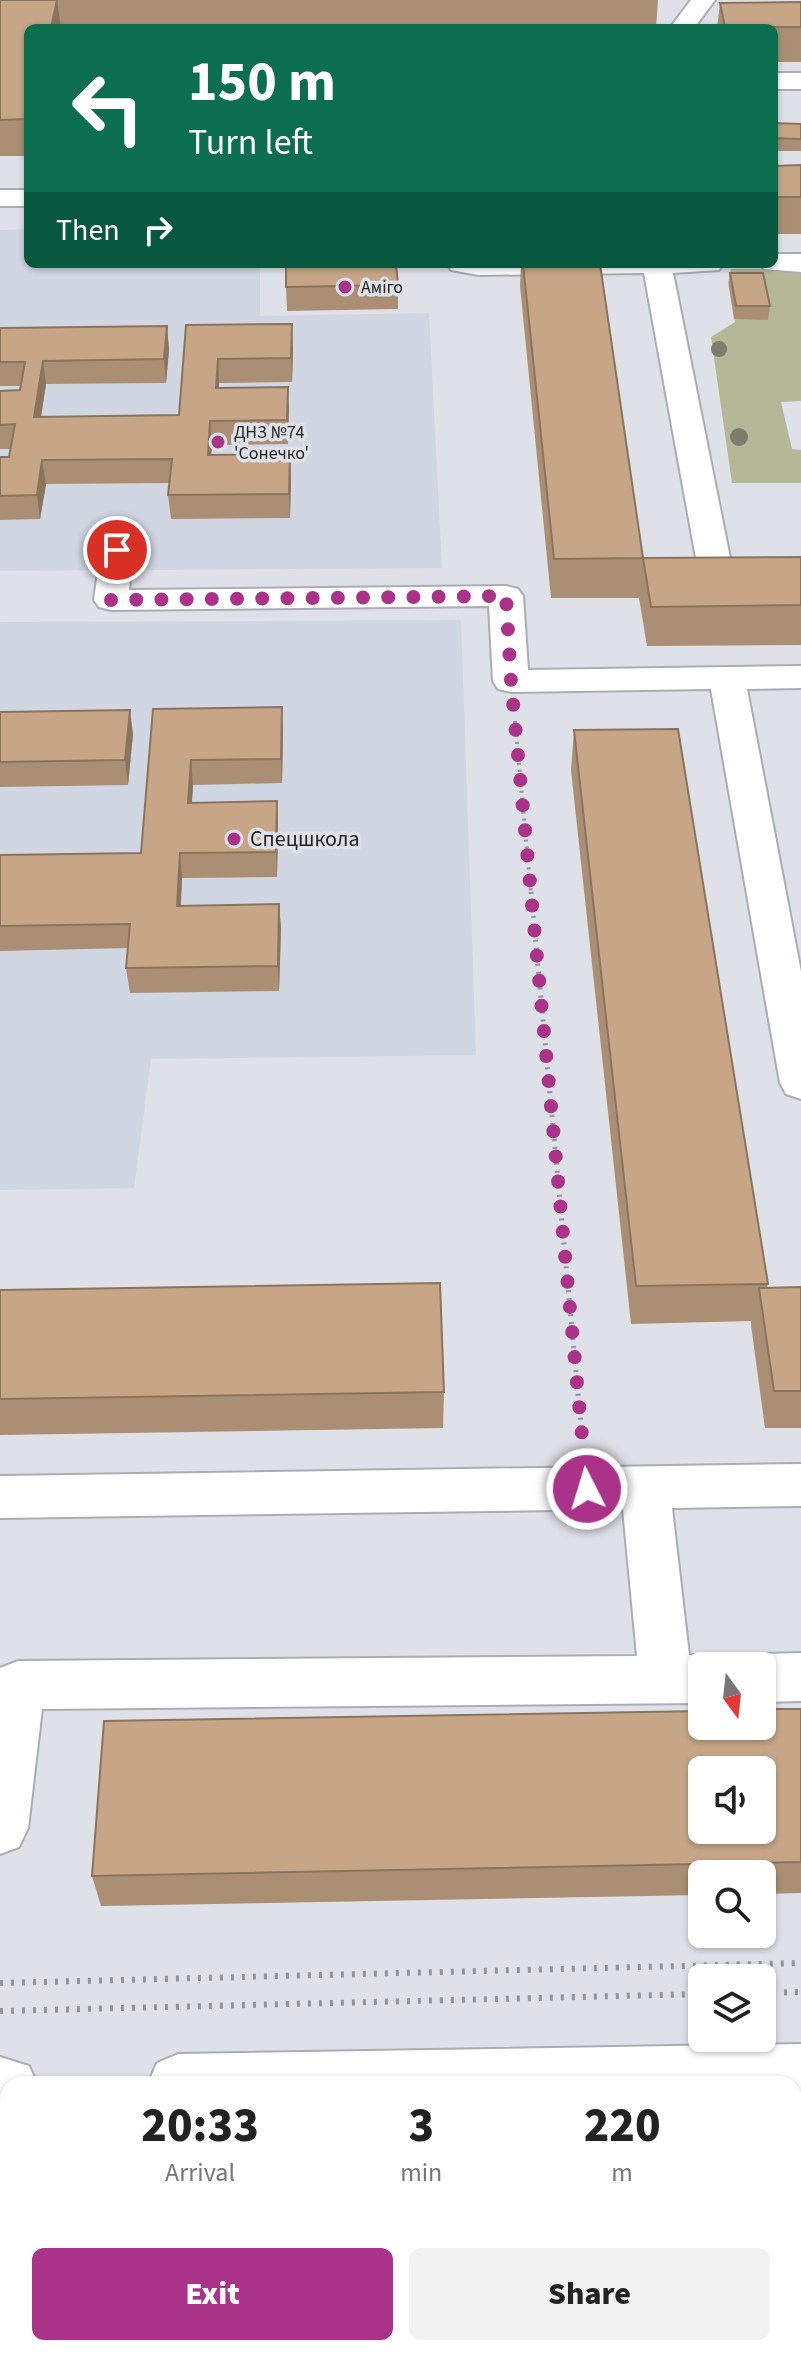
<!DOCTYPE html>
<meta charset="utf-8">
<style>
:root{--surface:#fff;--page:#f2f2f2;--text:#222;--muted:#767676;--accent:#aa3288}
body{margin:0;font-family:"Source Sans 3",sans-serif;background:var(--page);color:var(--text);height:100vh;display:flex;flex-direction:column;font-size:30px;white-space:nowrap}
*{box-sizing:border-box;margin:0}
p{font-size:26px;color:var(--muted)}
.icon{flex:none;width:44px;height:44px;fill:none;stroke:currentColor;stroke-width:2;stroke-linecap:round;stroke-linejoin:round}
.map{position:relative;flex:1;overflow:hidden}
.panel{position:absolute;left:0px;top:2076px;width:802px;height:280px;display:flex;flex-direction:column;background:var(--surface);border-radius:24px 24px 0 0;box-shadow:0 2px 6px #0004}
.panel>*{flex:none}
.top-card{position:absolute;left:24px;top:24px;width:754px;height:244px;border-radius:12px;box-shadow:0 2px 6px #0004;background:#0b6e4f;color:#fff;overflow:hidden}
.needle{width:52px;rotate:165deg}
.tools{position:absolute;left:688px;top:1652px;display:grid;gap:16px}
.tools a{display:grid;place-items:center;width:88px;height:88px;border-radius:12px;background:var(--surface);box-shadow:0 2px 6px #0004;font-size:40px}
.pin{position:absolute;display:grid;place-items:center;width:68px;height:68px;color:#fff;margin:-34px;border:4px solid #fff;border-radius:50%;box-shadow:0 2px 8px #0007}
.me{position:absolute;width:88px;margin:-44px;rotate:355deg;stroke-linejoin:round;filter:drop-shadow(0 0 6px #0008)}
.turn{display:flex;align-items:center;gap:28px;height:168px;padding:0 32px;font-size:36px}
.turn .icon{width:104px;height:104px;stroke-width:2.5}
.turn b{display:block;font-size:56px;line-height:68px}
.then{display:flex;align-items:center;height:76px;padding:0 32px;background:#0003;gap:16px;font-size:30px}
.eta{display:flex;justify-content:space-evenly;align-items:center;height:136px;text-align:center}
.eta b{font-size:48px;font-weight:800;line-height:56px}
.cta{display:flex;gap:16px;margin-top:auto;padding:16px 32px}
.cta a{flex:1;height:92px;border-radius:12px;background:var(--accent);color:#fff;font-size:32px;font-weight:800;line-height:92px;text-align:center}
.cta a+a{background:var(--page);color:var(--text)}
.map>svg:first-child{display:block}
.built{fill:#d1d6e3}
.green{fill:#b5b896}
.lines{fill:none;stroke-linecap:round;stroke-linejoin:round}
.minor-casing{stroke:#aaadb3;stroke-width:4}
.path-far2{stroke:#929499;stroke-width:4;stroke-dasharray:2 5;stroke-linecap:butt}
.path-far1{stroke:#929499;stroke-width:5;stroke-dasharray:2 6;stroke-linecap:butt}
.path{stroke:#929499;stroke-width:6;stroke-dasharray:3 8;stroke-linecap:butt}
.minor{fill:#fff;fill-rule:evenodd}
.tram{stroke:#5a5c5f;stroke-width:3}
.tree{fill:#7c7d6d}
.wall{fill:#aa8f74}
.shaded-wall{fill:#8b745e}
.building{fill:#c6a687;stroke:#8b745e;stroke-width:2;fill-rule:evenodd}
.route{stroke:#aa3288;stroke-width:14;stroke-dasharray:0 25.2}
.poi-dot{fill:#aa3288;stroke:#dfe1e8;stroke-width:3}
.labels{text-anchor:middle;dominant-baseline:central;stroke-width:7;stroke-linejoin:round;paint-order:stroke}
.far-poi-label{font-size:18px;fill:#232426;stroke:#dfe1e8;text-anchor:start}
.poi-label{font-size:22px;fill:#232426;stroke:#dfe1e8;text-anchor:start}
</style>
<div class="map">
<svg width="801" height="2356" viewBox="0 0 801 2356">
<rect width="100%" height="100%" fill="#dfe1e8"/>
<!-- built -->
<path class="built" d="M28,229V264H260V316L429,313L442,568L0,571V230Z
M461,620L476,1055L151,1059L134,1188L0,1190V622Z"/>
<!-- green -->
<path class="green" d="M731,269H801V401L781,402L792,449L801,450V483H732L711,337L735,322L728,283Z
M8,2133V2275L0,2276V2134Z"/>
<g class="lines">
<defs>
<path id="minor" d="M691,0H715L694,28H670Z
M774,73H801V89H774Z
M0,190H28V206H0Z
M774,254H801V272L764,269L761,264H774Z
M447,264H723L719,270L673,273L730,558L725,565L713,568L701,565L696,558L644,273L479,275L451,270Z
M120,519L132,522L136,529L129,590L506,586L518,589L523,596L528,670L801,666V688L747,689L801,972V1099L786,1094L780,1083L711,689L511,692L498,689L493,681L489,606L111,610L99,607L94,600L104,529L108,522Z
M801,1464V1506L672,1508L689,1655H702L721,1662L722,1666H702V1703L42,1709L28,1828L19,1847L0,1854V1668L18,1661L637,1656L623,1509L0,1518V1476Z
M801,1653V1701L762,1702V1666H741L743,1661L762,1654Z
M801,2044V2104H794V2084H148L157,2063L178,2054Z
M0,2057L29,2066L37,2084H8V2117H0Z"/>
</defs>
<!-- minor casing -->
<use href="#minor" class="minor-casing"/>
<!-- path-far2 -->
<path class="path-far2" d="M515,721L531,894"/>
<!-- path-far1 -->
<path class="path-far1" d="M531,892L582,1436"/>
<!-- path -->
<path class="path" d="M710,1965L712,1978
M0,1983L801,1963
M762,1993L801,1992
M0,2011L702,1994"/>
<!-- minor -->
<use href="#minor" class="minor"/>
<!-- tram -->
<path class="tram" d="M794,2166H801
M0,2183H8
M794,2207H801
M0,2224H8"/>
</g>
<!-- trees -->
<g class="tree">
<circle cx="719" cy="349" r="8"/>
<circle cx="739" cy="437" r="9"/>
</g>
<!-- wall -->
<path class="wall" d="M0,0H58L61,28H28V156H0Z
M58,0H658L656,28H61Z
M801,2V62H774V28H717L720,3Z
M774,123L801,124V151H774Z
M801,165V234H774V166Z
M521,264H600L643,558L801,557V645L647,646L639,598H551L520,286Z
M730,273L770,306L768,320L734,319L729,286Z
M398,285V309L287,311L286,287Z
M186,325L293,348L292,382L219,383V387H288V444L212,445L211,455L291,478L290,518L171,519L168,495L169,483L46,484L40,519L0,520V457H9L11,449H0V391L20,390L21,386H0V328L167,326L169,350L166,383L46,384L41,417L179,415Z
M153,709L283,732L282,783L193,785L192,803L277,801L278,826L277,877L182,878L181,906L279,904L281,929L279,991L130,993L126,968L128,948L0,951V855L141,853Z
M0,712L133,734L128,785L0,787Z
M574,730L768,1284L767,1287H801V1428H765L751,1325V1321L631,1324L571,770Z
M0,1290L444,1392L443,1428L0,1435Z
M801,1709V1893L762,1894V1874H702V1895L101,1906L92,1876Z"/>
<!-- shaded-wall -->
<path class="shaded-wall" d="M57,0L61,28H51Z
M292,324L293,348L292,382L291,358Z
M167,326L169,350L166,383L164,359Z
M218,359L219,383L218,411L216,388Z
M43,361L46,384L37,441L34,417Z
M288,387L289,411L288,444L287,420Z
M210,421L212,445L209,479L208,455Z
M290,454L291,478L290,518L289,494Z
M42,460L46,484L40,519L37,495Z
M282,707L283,732L282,783L281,759Z
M130,710L133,734L128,785L125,760Z
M191,760L193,785L190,827L188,803Z
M277,801L278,826L277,877L276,852Z
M180,853L182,878L179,930L177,906Z
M279,904L281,929L279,991L278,966Z"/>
<!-- building -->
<path class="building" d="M0,0H57L51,28H28V119L0,120Z
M801,2V27H725L720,3Z
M774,123L801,124V139L774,138Z
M801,165V197H774V166Z
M286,264H396L398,285L286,287Z
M523,264H600L643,558L801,557V605L651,607L643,558L554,559Z
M730,273H763L770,306H736Z
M292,324L291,358L218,359L216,388L288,387L287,420L210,421L208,455L290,454L289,494L168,495L172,459L42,460L37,495L0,496V457H9L15,424L0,425V391L20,390L25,362H0V328L167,326L164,359L43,361L34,417L179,415L186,325Z
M282,707L281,759L191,760L188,803L277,801L276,852L180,853L177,906L279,904L278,966L126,968L130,924L0,926V855L141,853L153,709Z
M130,710L125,760L0,762V712Z
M678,729L768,1284L636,1286L574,730Z
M440,1283L444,1392L0,1399V1290Z
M801,1287V1391H774L759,1288Z
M762,1709H801V1862L92,1876L104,1721L702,1711V1726H762ZM702,1770H762V1830H702Z"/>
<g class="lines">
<!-- route -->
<path class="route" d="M117,550L111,600L506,596L511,681L587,1489"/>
</g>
<!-- markers -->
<g class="poi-dot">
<circle cx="345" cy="287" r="8"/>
<circle cx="218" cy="442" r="8"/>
<circle cx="234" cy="839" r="8"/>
</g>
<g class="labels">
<!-- far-poi labels -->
<g class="far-poi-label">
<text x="361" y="287">Аміго</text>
<text x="234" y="432">ДНЗ №74<tspan x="234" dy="21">'Сонечко'</tspan></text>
</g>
<!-- poi labels -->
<g class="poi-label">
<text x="250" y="839">Спецшкола</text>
</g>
</g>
</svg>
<div class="tools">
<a><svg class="needle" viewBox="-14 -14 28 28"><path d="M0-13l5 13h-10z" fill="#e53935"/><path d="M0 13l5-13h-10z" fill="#767676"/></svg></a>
<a><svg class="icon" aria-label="sound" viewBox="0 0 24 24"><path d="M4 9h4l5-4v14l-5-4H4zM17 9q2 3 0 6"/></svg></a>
<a><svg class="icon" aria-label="search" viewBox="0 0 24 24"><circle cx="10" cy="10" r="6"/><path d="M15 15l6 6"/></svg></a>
<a><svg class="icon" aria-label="layers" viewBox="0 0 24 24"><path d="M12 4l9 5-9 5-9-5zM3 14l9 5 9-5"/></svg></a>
</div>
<div class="pin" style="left:117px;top:550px;background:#d93025"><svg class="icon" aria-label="arrive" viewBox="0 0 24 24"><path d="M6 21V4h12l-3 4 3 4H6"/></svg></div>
<svg class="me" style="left:587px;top:1489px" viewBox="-20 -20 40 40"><circle r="17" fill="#aa3288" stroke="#fff" stroke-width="3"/><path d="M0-11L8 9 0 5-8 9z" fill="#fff"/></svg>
<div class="top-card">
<div class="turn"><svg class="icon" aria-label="left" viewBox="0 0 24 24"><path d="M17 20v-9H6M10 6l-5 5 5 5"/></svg><div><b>150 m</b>Turn left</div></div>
<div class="then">Then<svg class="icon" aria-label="right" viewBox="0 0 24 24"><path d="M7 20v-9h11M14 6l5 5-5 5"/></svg></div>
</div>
<section class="panel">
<div class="eta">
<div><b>20:33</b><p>Arrival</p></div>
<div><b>3</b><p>min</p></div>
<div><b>220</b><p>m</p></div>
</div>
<div class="cta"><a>Exit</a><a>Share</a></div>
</section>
</div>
